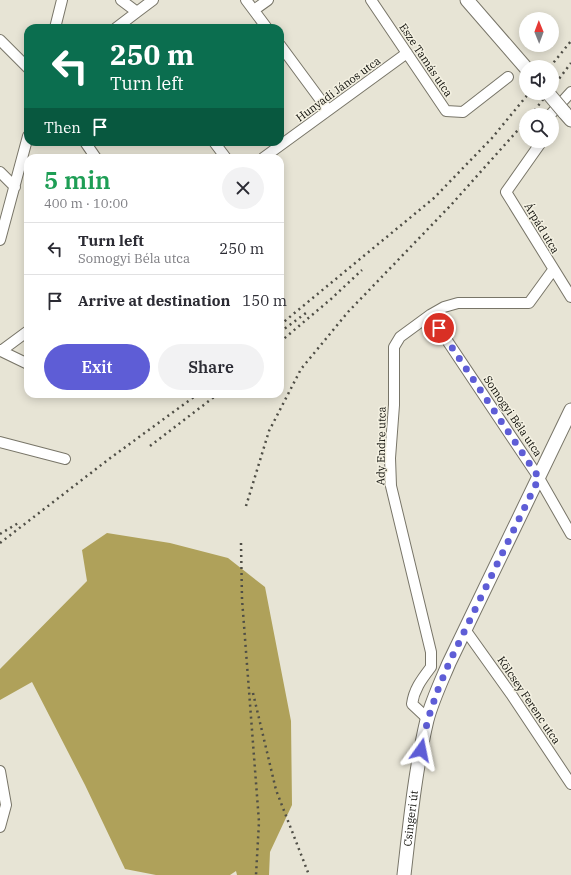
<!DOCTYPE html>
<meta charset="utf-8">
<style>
:root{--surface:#fff;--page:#f2f2f3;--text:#2b2b33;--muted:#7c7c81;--line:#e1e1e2;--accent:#5e5dd6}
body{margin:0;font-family:"IBM Plex Serif",serif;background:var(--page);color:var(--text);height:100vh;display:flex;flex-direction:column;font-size:15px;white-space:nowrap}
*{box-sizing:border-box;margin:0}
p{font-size:13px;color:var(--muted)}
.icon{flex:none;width:22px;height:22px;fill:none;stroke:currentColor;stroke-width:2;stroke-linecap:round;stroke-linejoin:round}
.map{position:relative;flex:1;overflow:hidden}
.side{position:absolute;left:24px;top:154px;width:260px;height:244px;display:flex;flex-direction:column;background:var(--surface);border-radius:12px;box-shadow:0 2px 10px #0003}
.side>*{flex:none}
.top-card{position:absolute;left:24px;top:24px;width:260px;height:122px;border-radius:12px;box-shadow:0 2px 10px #0003;background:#0b6e4f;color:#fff;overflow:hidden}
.needle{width:26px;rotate:359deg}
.controls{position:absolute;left:519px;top:12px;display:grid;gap:8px}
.controls a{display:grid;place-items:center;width:40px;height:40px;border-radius:50%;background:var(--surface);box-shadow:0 2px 10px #0003;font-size:20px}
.pin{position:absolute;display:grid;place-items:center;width:34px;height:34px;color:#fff;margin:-17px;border:2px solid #fff;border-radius:50%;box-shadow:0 1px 4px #0007}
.me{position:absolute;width:44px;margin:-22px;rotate:12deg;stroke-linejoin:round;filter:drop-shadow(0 0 3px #0008)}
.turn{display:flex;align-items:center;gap:14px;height:84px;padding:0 20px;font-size:18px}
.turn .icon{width:52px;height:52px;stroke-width:2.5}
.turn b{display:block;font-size:28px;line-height:34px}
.then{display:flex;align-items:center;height:38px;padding:0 20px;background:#0003;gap:8px;font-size:15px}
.round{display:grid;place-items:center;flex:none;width:42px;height:42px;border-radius:21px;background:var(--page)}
.head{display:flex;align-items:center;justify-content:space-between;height:68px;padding:0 20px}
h1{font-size:24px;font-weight:600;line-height:30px;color:#1e9e55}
.action{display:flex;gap:8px;margin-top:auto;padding:8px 20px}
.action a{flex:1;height:46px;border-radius:24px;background:var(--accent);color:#fff;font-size:16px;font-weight:600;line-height:46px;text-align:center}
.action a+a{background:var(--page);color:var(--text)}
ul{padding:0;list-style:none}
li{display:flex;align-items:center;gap:12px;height:52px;padding:0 20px;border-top:1px solid var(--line)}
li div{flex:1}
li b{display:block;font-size:15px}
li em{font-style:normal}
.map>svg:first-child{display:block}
.forest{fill:#afa15a}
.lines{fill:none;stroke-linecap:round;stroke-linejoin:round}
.minor-casing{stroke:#787568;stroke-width:12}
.major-casing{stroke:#787568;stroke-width:15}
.minor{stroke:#fff;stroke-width:10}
.major{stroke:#fff;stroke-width:13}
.rail{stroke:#4f4e46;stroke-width:2.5;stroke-dasharray:2 4;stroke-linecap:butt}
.major-bridge-casing{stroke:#787568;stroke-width:15;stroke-linecap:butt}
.major-bridge{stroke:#fff;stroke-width:13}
.route{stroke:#5e5dd6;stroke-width:7;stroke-dasharray:0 12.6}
.labels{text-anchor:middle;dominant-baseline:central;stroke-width:3;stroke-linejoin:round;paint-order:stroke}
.street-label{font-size:11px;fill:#0c0c07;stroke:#f4f1e2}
</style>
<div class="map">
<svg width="571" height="875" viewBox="0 0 571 875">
<rect width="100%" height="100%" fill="#e7e4d5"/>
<!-- forest -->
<path class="forest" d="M107,533L170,543L228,558L265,587L291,721L292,805L270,852L269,875H237L236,871L230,875H156L125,869L85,785L32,682L0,700V669L87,581L82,550Z"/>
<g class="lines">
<defs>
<path id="minor" d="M121,0L137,12L153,0
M246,0L267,28
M371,0L446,111L463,112L508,77
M254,10L268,0
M55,28L62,0
M116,28L137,12
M0,40L28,68
M280,45L328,110
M550,115L571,92
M542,141L506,192L571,297
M85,142L96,158
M214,142L226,158
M263,158L407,53
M0,172L15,187
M0,240L28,136
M430,315L539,478L571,534
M0,350L1,351L28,331
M1,351L28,364
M0,442L65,459
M466,631L511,694L571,784
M428,719L412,704C414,689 422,679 431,667V652L391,486L390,458L394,405V347L400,337L430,315L444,307L458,303H529L553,270
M0,771L6,805L0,827"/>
<g id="major">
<path d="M467,0L526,68"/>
<path d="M564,112L571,120"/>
<path id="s1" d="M404,875C410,823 415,771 427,720C432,701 441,682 449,663L571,410"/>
</g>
</defs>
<!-- minor casing -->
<use href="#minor" class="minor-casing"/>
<!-- major casing -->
<use href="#major" class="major-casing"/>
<!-- minor -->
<use href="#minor" class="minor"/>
<!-- major -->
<use href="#major" class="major"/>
<!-- rail -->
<path class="rail" d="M550,67L571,41
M552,88L571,63
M531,115L548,93
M280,325L434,198L492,138L529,93
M280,332L306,313
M280,342L331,299L362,270
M150,446L218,394
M246,506L269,431L301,369L348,312L451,205L526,121
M0,534L20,522
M0,543L109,459L198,394
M241,543L242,599L259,822L256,875
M253,693L276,790L309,875"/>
<defs>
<path id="major-bridge" d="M548,93L564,112"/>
</defs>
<!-- major-bridge casing -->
<use href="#major-bridge" class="major-bridge-casing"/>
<!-- major-bridge -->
<use href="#major-bridge" class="major-bridge"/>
</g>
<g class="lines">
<!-- route -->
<path class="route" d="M421,750L428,719L437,692L449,663L539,478L439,328"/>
</g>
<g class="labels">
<!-- street labels -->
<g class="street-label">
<text transform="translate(426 60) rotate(56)">Esze Tamás utca</text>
<text transform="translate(338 89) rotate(-36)">Hunyadi János utca</text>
<text transform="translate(542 228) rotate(59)">Árpád utca</text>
<text transform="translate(513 416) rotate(56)">Somogyi Béla utca</text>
<text transform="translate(381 446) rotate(-89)">Ady Endre utca</text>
<text transform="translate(529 700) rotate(56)">Kölcsey Ferenc utca</text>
<text stroke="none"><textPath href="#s1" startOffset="57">Csingeri út</textPath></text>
</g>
</g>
</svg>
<div class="controls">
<a><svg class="needle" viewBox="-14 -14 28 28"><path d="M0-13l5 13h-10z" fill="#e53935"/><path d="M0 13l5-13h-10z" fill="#7c7c81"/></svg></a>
<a><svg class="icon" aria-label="sound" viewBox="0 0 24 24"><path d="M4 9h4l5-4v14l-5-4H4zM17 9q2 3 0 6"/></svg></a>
<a><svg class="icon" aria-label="search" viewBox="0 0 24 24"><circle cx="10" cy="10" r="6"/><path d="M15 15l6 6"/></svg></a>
</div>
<div class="pin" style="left:439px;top:328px;background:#d93025"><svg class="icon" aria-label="arrive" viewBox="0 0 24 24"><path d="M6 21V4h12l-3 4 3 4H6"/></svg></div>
<svg class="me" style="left:421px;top:750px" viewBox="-20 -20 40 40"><path d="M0-17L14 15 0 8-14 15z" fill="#5e5dd6" stroke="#fff" stroke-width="4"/></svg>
<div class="top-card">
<div class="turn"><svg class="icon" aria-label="left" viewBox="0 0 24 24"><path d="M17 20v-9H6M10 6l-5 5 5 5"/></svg><div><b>250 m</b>Turn left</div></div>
<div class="then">Then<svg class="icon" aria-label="arrive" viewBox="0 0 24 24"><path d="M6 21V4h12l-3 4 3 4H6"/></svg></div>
</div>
<section class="side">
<div class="head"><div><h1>5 min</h1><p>400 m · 10:00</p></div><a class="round"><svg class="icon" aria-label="close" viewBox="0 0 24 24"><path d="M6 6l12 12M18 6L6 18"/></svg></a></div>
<ul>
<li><svg class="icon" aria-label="left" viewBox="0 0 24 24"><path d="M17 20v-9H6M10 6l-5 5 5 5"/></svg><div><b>Turn left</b><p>Somogyi Béla utca</p></div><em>250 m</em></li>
<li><svg class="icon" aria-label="arrive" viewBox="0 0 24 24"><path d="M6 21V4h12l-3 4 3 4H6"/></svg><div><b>Arrive at destination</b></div><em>150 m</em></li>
</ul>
<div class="action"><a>Exit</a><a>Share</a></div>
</section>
</div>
